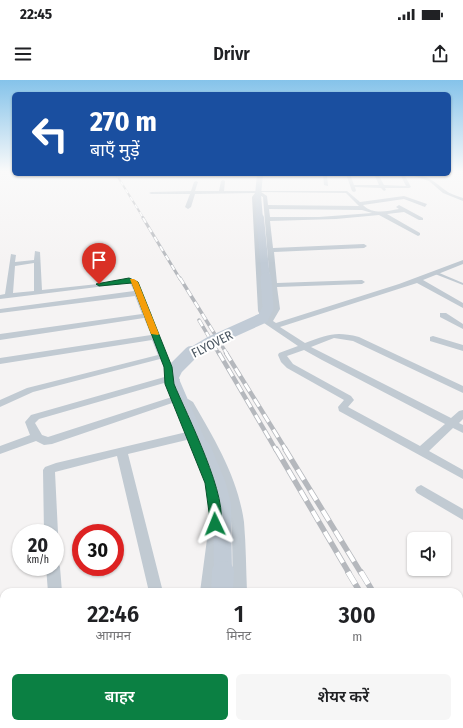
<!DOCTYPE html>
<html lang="hi">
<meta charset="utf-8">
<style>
:root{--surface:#fff;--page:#f6f6f6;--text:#202124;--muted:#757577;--accent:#0b8043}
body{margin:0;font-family:"Fira Sans Condensed","Noto Sans Devanagari",sans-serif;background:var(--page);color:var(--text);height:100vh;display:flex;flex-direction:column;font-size:15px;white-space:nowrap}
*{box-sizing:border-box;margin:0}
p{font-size:13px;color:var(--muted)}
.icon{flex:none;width:22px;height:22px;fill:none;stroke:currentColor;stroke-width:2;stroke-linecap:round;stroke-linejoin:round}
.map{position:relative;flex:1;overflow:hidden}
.side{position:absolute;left:0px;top:508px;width:463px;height:140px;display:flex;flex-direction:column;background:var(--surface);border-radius:12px 12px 0 0;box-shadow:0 1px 3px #0004}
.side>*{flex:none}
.banner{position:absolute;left:12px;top:12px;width:439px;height:84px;border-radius:6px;box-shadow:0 1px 3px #0004;background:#1a4fa0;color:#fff;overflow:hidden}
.fabs{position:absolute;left:407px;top:452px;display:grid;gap:8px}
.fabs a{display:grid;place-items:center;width:44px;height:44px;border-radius:6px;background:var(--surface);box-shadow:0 1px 3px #0004;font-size:20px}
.speed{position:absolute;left:12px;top:444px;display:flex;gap:8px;font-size:20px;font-weight:700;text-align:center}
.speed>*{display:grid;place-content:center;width:52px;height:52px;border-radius:50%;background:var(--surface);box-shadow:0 1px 3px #0004;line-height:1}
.speed small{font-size:10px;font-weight:400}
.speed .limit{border:6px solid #d22;background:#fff;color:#111}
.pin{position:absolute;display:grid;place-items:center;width:34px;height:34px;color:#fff;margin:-41px -17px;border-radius:50% 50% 50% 0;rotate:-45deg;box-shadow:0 0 4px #0007}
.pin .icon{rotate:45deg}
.me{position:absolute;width:44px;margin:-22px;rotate:358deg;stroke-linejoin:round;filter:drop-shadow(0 0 3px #0008)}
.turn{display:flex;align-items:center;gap:14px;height:84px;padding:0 12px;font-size:18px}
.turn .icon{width:52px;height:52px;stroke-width:2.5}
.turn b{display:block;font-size:28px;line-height:34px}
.eta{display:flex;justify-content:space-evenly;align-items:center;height:68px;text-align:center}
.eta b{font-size:24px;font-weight:600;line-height:28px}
.cta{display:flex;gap:8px;margin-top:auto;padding:8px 12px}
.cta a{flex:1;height:46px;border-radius:6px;background:var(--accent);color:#fff;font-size:16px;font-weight:600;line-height:46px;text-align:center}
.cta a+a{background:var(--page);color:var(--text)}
.status{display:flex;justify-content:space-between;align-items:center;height:28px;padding:0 20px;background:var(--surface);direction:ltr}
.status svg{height:11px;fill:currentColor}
header{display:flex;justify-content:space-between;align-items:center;height:52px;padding:0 12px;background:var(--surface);font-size:18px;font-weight:600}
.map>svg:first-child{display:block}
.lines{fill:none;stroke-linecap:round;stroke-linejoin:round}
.service{fill:#c1cad2;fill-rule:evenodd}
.minor{fill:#c1cad2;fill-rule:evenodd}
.secondary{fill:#c1cbd6;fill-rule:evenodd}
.rail-far5-casing{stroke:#b5b8bd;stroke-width:2}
.rail-far4-casing{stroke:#b5b8bd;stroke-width:3}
.rail-far3-casing{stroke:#b5b8bd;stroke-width:3.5}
.rail-far2-casing{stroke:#b5b8bd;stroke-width:4.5}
.rail-far1-casing{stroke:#b5b8bd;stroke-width:5.5}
.rail-casing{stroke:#b5b8bd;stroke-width:6}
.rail-far5{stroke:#fff;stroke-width:1.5;stroke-dasharray:4.5;stroke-linecap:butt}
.rail-far4{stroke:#fff;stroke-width:2;stroke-dasharray:5.5;stroke-linecap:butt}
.rail-far3{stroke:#fff;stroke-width:2.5;stroke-dasharray:7;stroke-linecap:butt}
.rail-far2{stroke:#fff;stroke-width:3;stroke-dasharray:9;stroke-linecap:butt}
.rail-far1{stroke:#fff;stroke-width:4;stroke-dasharray:12;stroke-linecap:butt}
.rail{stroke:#fff;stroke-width:5;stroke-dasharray:14;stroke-linecap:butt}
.secondary-bridge-far5{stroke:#c1cbd6;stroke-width:6}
.secondary-bridge-far4{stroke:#c1cbd6;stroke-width:8}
.secondary-bridge-far3{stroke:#c1cbd6;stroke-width:11}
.secondary-bridge-far2{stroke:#c1cbd6;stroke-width:14}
.secondary-bridge-far1{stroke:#c1cbd6;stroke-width:18}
.secondary-bridge{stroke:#c1cbd6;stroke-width:22}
.route{fill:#0b8043;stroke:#07532c}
.slow{fill:#f59e0b}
.labels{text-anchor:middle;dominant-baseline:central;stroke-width:4;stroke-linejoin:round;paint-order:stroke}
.street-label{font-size:13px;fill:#4a5661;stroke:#fff}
</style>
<div class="status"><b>22:45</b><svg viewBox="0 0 49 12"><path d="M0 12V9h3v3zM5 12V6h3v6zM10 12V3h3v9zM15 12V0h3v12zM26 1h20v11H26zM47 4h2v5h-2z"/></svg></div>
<header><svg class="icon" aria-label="menu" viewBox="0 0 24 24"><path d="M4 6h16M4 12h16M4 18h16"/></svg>Drivr<svg class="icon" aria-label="share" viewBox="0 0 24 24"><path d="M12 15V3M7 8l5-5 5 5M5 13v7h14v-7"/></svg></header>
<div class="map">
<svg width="463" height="648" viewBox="0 0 463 648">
<rect width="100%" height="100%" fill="#f5f3f3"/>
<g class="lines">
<!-- service -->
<path class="service" d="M435,192H437L463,203V205L435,194Z"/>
<!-- minor -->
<path class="minor" d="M323,94H327L328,106L324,105Z
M346,94H350L354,105H379L374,94H378L384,105L406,106L400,94H404L411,107L409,108H385L386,110L384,111L381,108L355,107L356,111L354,112L352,111Z
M408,94C426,94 432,100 445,110C450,114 457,116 463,118V121L443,113L429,101Z
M223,100L225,101L224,111H347L360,122L404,116L427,124L425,127L404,119L363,125C373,135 387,131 399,129L396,127L399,125L423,138V140H419L404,132L387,134L420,153V155L418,156L379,135L336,139L270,141L273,168L364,164L367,166L364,168L274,172L277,203L362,200L365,202L362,204L277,207L280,229L273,241L276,243L399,204L463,180V184L423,200L463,223V228L417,203L280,247L305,263C328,255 334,251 359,257L463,306V313L353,261L334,258L311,267L451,338L459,331L463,330V339L459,343L463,345V353L453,348L429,371L463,390V399L339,331L338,327L344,320L287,288L281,282L278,275L279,273L298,266L264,243L258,231L252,117L255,113L195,114L191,127L188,129L185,127L190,114H151L149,113L151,112L191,111L194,102L196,101L198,102L195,111H219L221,101ZM261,112L346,113L359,126L268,125L267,116ZM259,115L263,117L272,229L269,236L266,231L256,117ZM269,129L362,130L372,133L319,137H270ZM304,270L322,280L445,344L420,366L348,327L354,320L351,316L293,284L287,276Z
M35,171L40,172L42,210L135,200L152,235L151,236L167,276L180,300L178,302L171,301L39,339L35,343L42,355L48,357L175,316L178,317L180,319L178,321L52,364L44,365L36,361L0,374V366L30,355L25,342L31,335L168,296L160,279L33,312L0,327V320L27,308L158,275L152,260L0,284V278L151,255L144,238L0,260V254L142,234L135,216L0,233V229L134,211L130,203L0,219V215L5,214L11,174L16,175L15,182L34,180ZM34,183V211L13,213L15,186Z
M440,233H446L463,244V249L440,237Z
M433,256L463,265V271L430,261V257Z
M188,319L193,322C215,360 238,398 244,442C246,465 246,489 247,512H233C232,489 233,464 231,441C226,397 204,360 183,322Z
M191,351L195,352L196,355L195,358L128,374L163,512H149L117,376L55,392L58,453L55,457V453H44L43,390L45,387L56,383Z
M421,405L463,429V440L417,413L415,410L417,407Z
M215,439L220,440L221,444L214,512H200L209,444L210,440Z
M55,481L58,483L60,487L62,512H48L46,487H55Z
M172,644H190V648H172Z
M213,644H231L230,648H212Z"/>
<!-- secondary -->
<path class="secondary" d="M257,94H263L261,115L258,117L255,115Z
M186,644H212L211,648H185Z"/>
<defs>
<path id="rail-far5" d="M116,94L144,139"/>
<path id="rail-far4" d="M143,138L180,199"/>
<path id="rail-far3" d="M180,198L227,274
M199,240L219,274"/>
<path id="rail-far2" d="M219,273L276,370
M226,273L286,370"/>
<path id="rail-far1" d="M276,369L349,493
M285,369L361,493"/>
<path id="rail" d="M348,492L360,512
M361,492L373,512
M439,644L441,648
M454,644L456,648"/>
</defs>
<!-- rail-far5 casing -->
<use href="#rail-far5" class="rail-far5-casing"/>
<!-- rail-far4 casing -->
<use href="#rail-far4" class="rail-far4-casing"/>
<!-- rail-far3 casing -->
<use href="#rail-far3" class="rail-far3-casing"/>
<!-- rail-far2 casing -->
<use href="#rail-far2" class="rail-far2-casing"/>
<!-- rail-far1 casing -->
<use href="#rail-far1" class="rail-far1-casing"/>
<!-- rail casing -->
<use href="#rail" class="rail-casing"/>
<!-- rail-far5 -->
<use href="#rail-far5" class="rail-far5"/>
<!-- rail-far4 -->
<use href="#rail-far4" class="rail-far4"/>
<!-- rail-far3 -->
<use href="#rail-far3" class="rail-far3"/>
<!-- rail-far2 -->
<use href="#rail-far2" class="rail-far2"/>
<!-- rail-far1 -->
<use href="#rail-far1" class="rail-far1"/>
<!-- rail -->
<use href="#rail" class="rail"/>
<!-- secondary-bridge-far5 -->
<path class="secondary-bridge-far5" d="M258,115L260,139"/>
<!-- secondary-bridge-far4 -->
<path class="secondary-bridge-far4" d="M260,138L266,199"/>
<!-- secondary-bridge-far3 -->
<path class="secondary-bridge-far3" d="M190,274L210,262L263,238L268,228L266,198"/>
<!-- secondary-bridge-far2 -->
<path class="secondary-bridge-far2" d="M191,273L176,288L171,298L202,370"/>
<!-- secondary-bridge-far1 -->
<path class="secondary-bridge-far1" d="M202,369L217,405L222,425L223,493"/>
<!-- secondary-bridge -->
<path class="secondary-bridge" d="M222,512L223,492"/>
</g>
<!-- sky -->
<linearGradient id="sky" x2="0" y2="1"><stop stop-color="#85c3ea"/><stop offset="0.5" stop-color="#fafafa"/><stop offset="1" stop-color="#fafafa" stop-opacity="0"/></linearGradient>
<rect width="463" height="183" fill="url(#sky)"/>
<!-- route -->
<path class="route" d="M129,198L138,202L172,287L174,304C185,331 232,423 219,447L215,449L211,447L205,403L165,304L164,287L132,203L99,206L96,204Z"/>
<!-- slow -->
<path class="slow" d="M130,199H134L138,202L159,254L158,255L151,254Z"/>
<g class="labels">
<!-- street labels -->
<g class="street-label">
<text transform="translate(212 264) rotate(-27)">FLYOVER</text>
</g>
</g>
</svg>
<div class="fabs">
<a><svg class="icon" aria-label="sound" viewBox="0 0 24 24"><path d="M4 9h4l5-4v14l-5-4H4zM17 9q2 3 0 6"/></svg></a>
</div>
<div class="speed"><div>20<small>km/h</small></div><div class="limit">30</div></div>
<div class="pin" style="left:99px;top:204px;background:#d93025"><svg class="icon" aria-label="arrive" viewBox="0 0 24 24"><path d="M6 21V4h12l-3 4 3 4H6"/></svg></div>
<svg class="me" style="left:215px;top:444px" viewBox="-20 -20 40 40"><path d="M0-17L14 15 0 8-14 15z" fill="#0b8043" stroke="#fff" stroke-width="4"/></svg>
<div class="banner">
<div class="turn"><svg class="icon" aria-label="left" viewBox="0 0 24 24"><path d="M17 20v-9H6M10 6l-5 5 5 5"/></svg><div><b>270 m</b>बाएँ मुड़ें</div></div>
</div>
<section class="side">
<div class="eta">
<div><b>22:46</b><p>आगमन</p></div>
<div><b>1</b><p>मिनट</p></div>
<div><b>300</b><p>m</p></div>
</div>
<div class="cta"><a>बाहर</a><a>शेयर करें</a></div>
</section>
</div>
